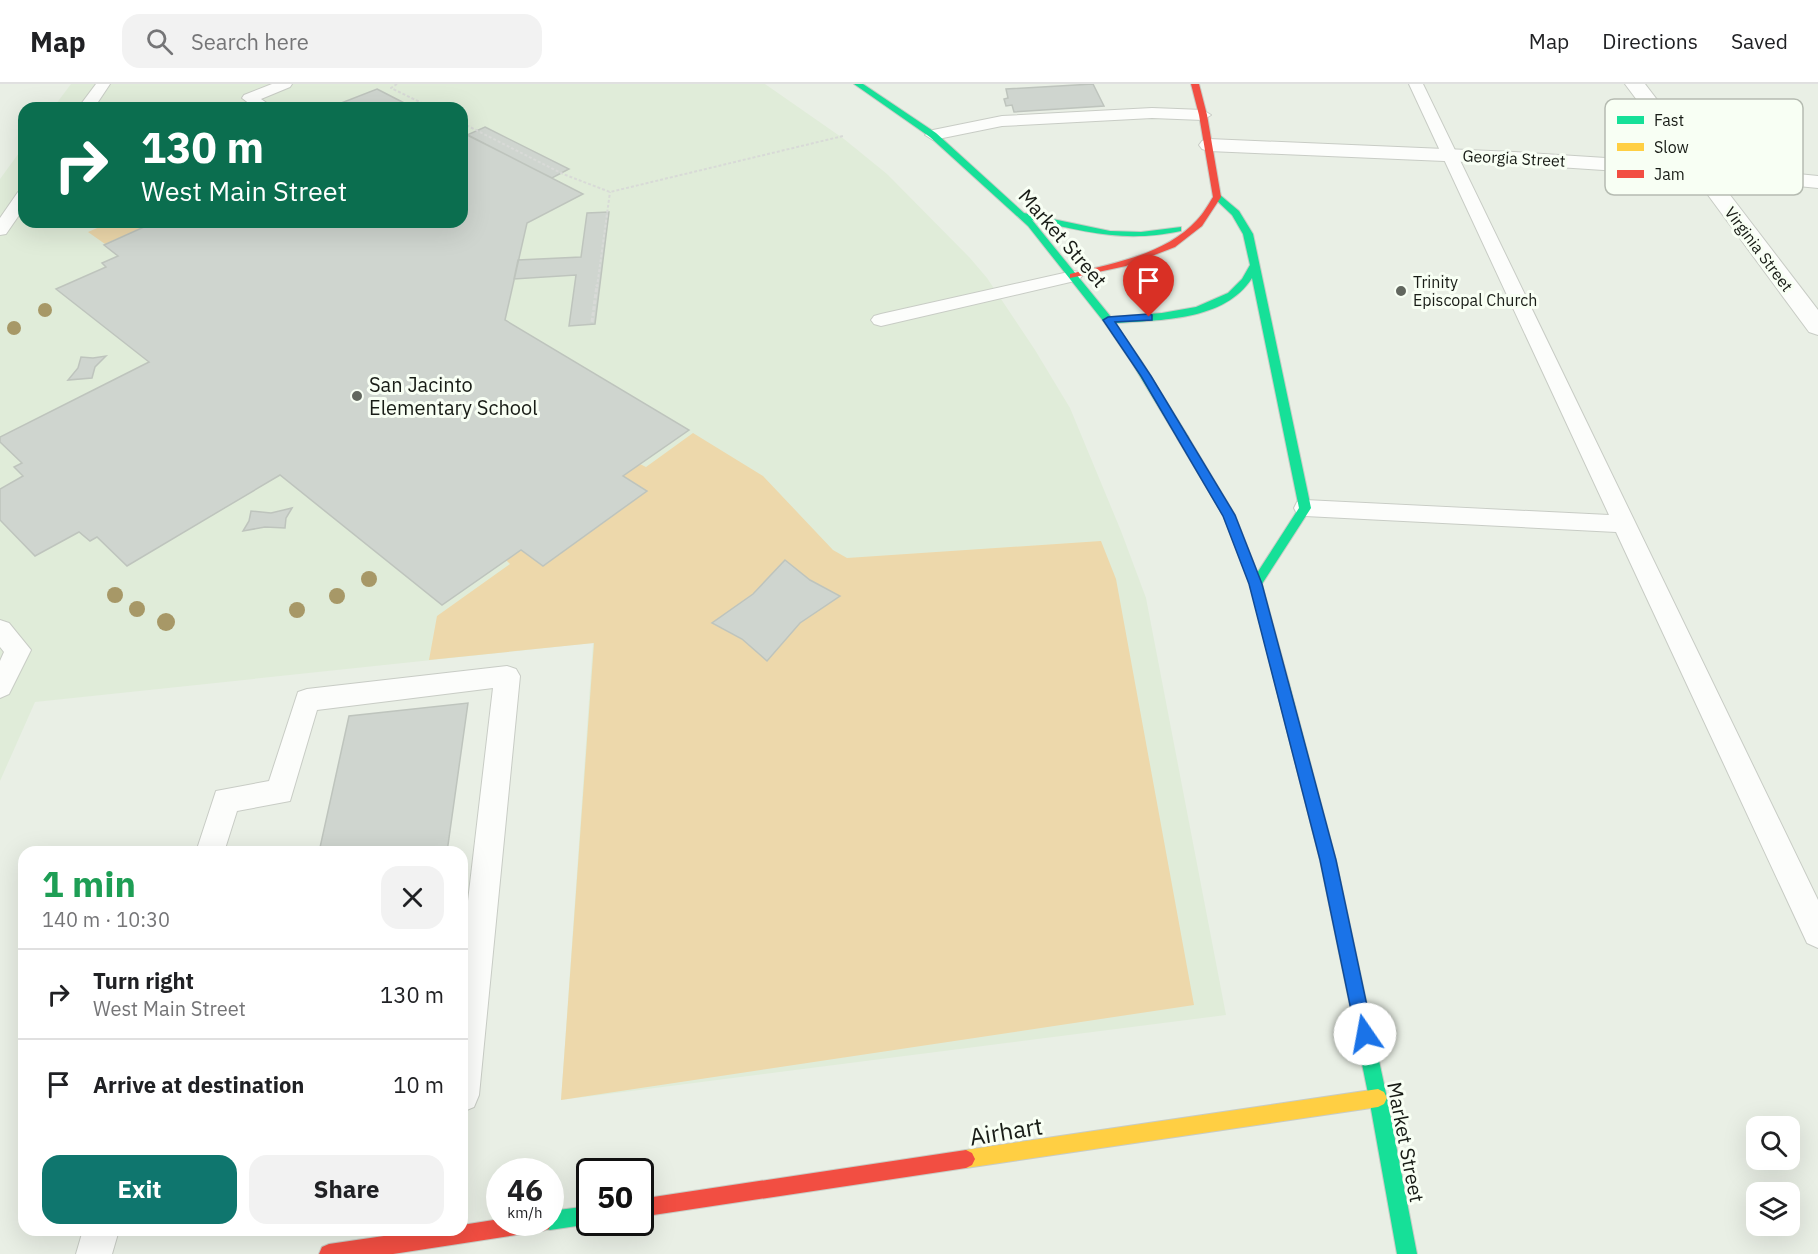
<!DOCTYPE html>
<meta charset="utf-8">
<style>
:root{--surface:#fff;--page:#f2f2f2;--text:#202124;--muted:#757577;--line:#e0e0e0;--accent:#0f766e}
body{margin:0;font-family:"IBM Plex Sans",sans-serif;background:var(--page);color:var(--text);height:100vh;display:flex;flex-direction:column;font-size:22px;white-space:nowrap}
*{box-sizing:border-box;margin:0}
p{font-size:20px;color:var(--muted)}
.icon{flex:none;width:33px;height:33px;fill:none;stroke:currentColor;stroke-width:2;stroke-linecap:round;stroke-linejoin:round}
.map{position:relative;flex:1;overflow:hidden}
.panel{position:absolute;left:18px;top:762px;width:450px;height:390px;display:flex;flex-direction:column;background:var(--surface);border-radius:18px;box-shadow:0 6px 24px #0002}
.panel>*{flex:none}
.top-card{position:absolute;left:18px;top:18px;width:450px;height:126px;border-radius:18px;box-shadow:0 6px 24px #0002;background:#0b6e4f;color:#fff;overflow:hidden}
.buttons{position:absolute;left:1746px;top:1032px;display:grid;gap:12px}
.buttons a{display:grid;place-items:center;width:54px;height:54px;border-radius:12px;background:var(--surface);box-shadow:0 6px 24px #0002;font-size:30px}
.speed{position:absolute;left:486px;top:1074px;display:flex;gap:12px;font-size:30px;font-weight:700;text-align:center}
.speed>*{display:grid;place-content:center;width:78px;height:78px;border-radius:50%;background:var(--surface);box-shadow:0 6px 24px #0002;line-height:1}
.speed small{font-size:15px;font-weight:400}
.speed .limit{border:3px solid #111;border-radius:9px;background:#fff;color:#111}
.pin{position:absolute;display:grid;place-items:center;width:51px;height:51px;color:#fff;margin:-62px -26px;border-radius:50% 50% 50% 0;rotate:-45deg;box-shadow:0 0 6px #0007}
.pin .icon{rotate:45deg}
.me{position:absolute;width:66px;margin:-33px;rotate:348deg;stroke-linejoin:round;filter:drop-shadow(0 0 4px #0008)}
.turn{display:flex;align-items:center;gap:21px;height:126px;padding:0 24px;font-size:27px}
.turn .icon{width:78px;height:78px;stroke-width:2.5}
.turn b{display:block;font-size:42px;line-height:51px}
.round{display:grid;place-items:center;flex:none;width:63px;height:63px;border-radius:18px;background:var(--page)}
.summary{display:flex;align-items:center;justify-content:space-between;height:102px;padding:0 24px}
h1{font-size:36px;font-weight:800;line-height:45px;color:#1e9e55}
.primary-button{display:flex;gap:12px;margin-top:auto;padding:12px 24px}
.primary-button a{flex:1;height:69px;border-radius:18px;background:var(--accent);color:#fff;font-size:24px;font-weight:800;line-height:69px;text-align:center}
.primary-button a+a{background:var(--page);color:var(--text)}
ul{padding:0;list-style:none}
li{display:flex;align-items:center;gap:18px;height:90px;padding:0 24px;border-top:2px solid var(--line)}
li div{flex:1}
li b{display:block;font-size:22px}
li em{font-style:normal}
header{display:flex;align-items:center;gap:36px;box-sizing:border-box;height:84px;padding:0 30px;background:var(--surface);border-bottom:2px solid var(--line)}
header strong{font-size:28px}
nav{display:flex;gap:33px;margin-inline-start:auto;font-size:21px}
.search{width:420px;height:54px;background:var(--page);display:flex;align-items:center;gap:15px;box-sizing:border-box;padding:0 21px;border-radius:18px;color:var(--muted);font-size:22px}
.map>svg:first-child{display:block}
.built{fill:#e0ecd9}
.green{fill:#edd8ab}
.building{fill:#cfd5cf;stroke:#bec4bd;stroke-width:1.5}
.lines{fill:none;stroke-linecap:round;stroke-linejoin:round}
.lane-casing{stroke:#c8ccc5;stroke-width:2}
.street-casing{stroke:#c8ccc5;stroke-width:2}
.fast-casing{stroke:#c8ccc5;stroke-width:2}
.slow-casing{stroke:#c8ccc5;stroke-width:2}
.jam-casing{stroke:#c8ccc5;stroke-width:2}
.path-far1{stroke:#d8dad7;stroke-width:2;stroke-dasharray:3 2;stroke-linecap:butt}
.path{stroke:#d8dad7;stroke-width:3;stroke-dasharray:4 2;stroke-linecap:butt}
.lane{fill:#fcfdfb;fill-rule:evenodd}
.street{fill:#fcfdfb;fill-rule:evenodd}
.fast{fill:#16e098;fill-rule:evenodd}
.slow{fill:#ffcf43;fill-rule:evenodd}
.jam{fill:#f24e42;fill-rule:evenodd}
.tree{fill:#a79867}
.route{fill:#1a73e8;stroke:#114b97;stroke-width:1.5}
.poi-dot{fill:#61665e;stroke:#f8fff4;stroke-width:2}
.labels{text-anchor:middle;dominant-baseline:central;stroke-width:6;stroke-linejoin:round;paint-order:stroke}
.far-street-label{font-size:16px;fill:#181c16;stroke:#f8fff4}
.far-poi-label{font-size:16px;fill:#181c16;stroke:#f8fff4;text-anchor:start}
.street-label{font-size:20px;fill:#181c16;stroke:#f8fff4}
.poi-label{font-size:20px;fill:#181c16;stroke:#f8fff4;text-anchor:start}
.near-street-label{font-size:24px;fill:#181c16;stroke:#f8fff4}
.key{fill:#f8fff4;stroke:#b5bbb1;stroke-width:1.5}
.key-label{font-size:16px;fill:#181c16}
</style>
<header>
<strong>Map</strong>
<div class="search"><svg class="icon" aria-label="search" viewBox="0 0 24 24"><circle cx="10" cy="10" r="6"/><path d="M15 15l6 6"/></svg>Search here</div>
<nav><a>Map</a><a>Directions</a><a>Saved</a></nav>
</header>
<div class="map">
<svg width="1818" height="1170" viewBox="0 0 1818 1170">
<rect width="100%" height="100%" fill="#e9efe5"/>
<!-- built -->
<path class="built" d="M71,0H765L844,55L887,90L970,174L987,194L1035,266L1070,324L1121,447L1146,514L1226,931L561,1016L593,559L35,618L0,697V95L24,62V138H462V24H53Z"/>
<!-- green -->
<path class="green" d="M111,138H155L105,160L88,148Z
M693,349L763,392L833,466L847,474L1101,457L1116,495L1194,921L561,1016L594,559L429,576L437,532L510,480L506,476L521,466L543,482L646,407L623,392L640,380L646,383Z"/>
<!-- building -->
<path class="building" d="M1093,0L1104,22L1014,28L1012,21L1006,22L1004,15L1008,14L1006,5Z
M377,5L414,24L331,23Z
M485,43L569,85L552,94L467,51Z
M462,48L583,110L527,139L505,236L689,346L623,392L647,407L543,482L521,466L442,521L280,391L127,482L97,453L90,457L79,448L35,472L0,436V405L23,392L14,383L22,379L0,358V353L149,278L56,205L106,183L102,179L118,172L104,161L155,138H462Z
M609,128L595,240L569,242L576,191L514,195L518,176L581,173L587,129Z
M106,272L95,283L92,294L68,296L78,284L81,273L93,274Z
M292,424L286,434L285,444L265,443L243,447L249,437L251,427L271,429Z
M785,476L810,496L840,512L800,539L767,577L742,555L712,539L753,510Z
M468,619L447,768H319L349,632Z"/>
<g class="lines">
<defs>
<path id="lane" d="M96,0H110L94,24H78Z
M272,0H292L290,3L261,15L274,24H255L242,14L244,11Z
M1409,0H1423L1818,816V864L1807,859L1616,448L1305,432L1297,430L1294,424L1297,418L1305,416L1609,431Z
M1152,24L1203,26L1211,31L1203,36L1152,34L1002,42L933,56L925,51L933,46L1002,32Z
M24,107V124L6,150L0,151V134L18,108Z
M1073,187L1079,188L1082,192L1079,196L881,242L874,240L871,236L874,232L881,230Z
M0,536L9,539L31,566L9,610L0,614V577L4,568L0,563Z
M507,582L516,585L520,592L479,1011L474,1023L462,1028V868L493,604L317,626L290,717L237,727L224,768H196L216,707L269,697L298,608L307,605Z
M83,1146H119L112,1170H76Z"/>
<path id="street" d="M1625,0H1645L1707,81L1818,92V104L1717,94L1818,226V251L1809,248L1694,92L1514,80L1209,67L1202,65L1199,61L1202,57L1209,55L1514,68L1684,79Z"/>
<path id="fast" d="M854,0H863L936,49L1024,129L1110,147L1141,148L1181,143V147C1125,159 1087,148 1032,136L1111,233L1162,229L1196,223L1228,209L1242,195L1250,181L1243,150L1232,131L1213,113L1220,111L1239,127L1253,150L1311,424L1260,503L1256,505L1250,500L1299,424L1252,194C1225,237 1160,236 1115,239L1142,278L1189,354L1183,358L1179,357L1132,279L1104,238L1028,142L930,53Z
M1282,593L1287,595L1289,599L1336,776L1387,1014L1417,1170H1397L1369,1014L1320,776L1275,599L1277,595Z
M590,1122V1138H595L590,1140L550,1146L543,1144L541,1138H550V1127Z"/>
<path id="slow" d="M1183,350L1187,351L1235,431L1262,500L1289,599L1287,603H1277L1275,599L1250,500L1223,431L1177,354Z
M1378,1005L1384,1008L1387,1014L1384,1020L1378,1023L966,1084L960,1081L957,1075L960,1069L966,1066Z"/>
<path id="jam" d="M1191,0H1199L1207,31L1221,113L1202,142L1175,163L1126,182L1070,194V190C1113,179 1165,171 1197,136C1203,130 1208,121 1213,113L1199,31Z
M966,1066L972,1069L975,1075L972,1081L966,1084L640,1133V1115Z
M500,1135V1138H550V1136L551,1138L549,1145L542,1147L393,1170H319L322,1163L329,1160L425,1146H462V1141Z"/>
</defs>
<!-- lane casing -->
<use href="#lane" class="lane-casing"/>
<!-- street casing -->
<use href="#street" class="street-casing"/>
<!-- fast casing -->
<use href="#fast" class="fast-casing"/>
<!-- slow casing -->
<use href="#slow" class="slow-casing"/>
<!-- jam casing -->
<use href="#jam" class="jam-casing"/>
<!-- path-far1 -->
<path class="path-far1" d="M397,0L391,4L432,24
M462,39L563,90L610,108L843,52
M597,203L610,108"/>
<!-- path -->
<path class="path" d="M592,238L597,201"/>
<!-- lane -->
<use href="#lane" class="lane"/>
<!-- street -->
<use href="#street" class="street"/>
<!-- fast -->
<use href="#fast" class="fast"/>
<!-- slow -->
<use href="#slow" class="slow"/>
<!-- jam -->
<use href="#jam" class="jam"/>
</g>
<!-- trees -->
<g class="tree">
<circle cx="45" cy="226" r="7"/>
<circle cx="14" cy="244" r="7"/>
<circle cx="369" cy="495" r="8"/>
<circle cx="115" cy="511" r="8"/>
<circle cx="337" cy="512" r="8"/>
<circle cx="137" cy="525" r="8"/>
<circle cx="297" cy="526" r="8"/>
<circle cx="166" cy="538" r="9"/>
</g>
<!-- route -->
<path class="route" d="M1149,230L1152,231V236L1115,238L1151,292L1235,431L1262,500L1336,776L1373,950L1371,956L1365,958L1358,956L1356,950L1320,776L1249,500L1223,432L1141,292L1103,236L1108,233Z"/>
<!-- markers -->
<g class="poi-dot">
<circle cx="1401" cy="207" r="6"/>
<circle cx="357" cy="312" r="6"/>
</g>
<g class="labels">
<!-- far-street labels -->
<g class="far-street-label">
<text transform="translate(1514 74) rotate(3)">Georgia Street</text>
<text transform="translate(1759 165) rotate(53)">Virginia Street</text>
</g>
<!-- far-poi labels -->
<g class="far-poi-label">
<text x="1413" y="198">Trinity<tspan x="1413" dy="18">Episcopal Church</tspan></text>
</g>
<!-- street labels -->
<g class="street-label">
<text transform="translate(1063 154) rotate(49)">Market Street</text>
<text transform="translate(1406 1058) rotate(79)">Market Street</text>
</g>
<!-- poi labels -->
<g class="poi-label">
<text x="369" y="300">San Jacinto<tspan x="369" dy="23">Elementary School</tspan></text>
</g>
<!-- near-street labels -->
<g class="near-street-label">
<text transform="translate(1006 1047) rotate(-9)">Airhart</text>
</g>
</g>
<!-- legend -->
<rect x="1605" y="15" width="198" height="96" rx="9" class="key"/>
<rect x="1617" y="32" width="27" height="8" fill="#16e098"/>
<rect x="1617" y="59" width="27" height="8" fill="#ffcf43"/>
<rect x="1617" y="86" width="27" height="8" fill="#f24e42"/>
<g class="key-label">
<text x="1654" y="42">Fast</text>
<text x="1654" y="69">Slow</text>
<text x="1654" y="96">Jam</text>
</g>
</svg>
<div class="buttons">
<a><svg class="icon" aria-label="search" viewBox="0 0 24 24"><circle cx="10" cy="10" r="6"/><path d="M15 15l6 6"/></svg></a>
<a><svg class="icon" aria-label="layers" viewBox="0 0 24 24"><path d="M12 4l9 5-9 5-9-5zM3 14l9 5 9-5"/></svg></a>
</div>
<div class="speed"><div>46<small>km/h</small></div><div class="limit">50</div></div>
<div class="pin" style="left:1149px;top:233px;background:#d93025"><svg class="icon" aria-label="arrive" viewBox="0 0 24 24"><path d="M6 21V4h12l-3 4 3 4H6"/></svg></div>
<svg class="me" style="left:1365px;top:950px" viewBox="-20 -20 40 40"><circle r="19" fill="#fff"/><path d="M0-13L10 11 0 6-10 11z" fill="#1a73e8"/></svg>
<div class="top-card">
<div class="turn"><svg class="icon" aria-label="right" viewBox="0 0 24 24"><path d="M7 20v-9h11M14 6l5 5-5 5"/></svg><div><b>130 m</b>West Main Street</div></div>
</div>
<section class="panel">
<div class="summary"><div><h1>1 min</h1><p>140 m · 10:30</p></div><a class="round"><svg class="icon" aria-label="close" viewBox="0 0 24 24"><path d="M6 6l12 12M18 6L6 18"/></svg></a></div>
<ul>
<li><svg class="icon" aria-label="right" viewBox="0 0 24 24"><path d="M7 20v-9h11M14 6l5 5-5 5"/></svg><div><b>Turn right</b><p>West Main Street</p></div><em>130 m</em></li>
<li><svg class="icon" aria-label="arrive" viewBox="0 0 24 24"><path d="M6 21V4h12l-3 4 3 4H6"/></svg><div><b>Arrive at destination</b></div><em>10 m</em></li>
</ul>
<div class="primary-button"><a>Exit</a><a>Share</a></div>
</section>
</div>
